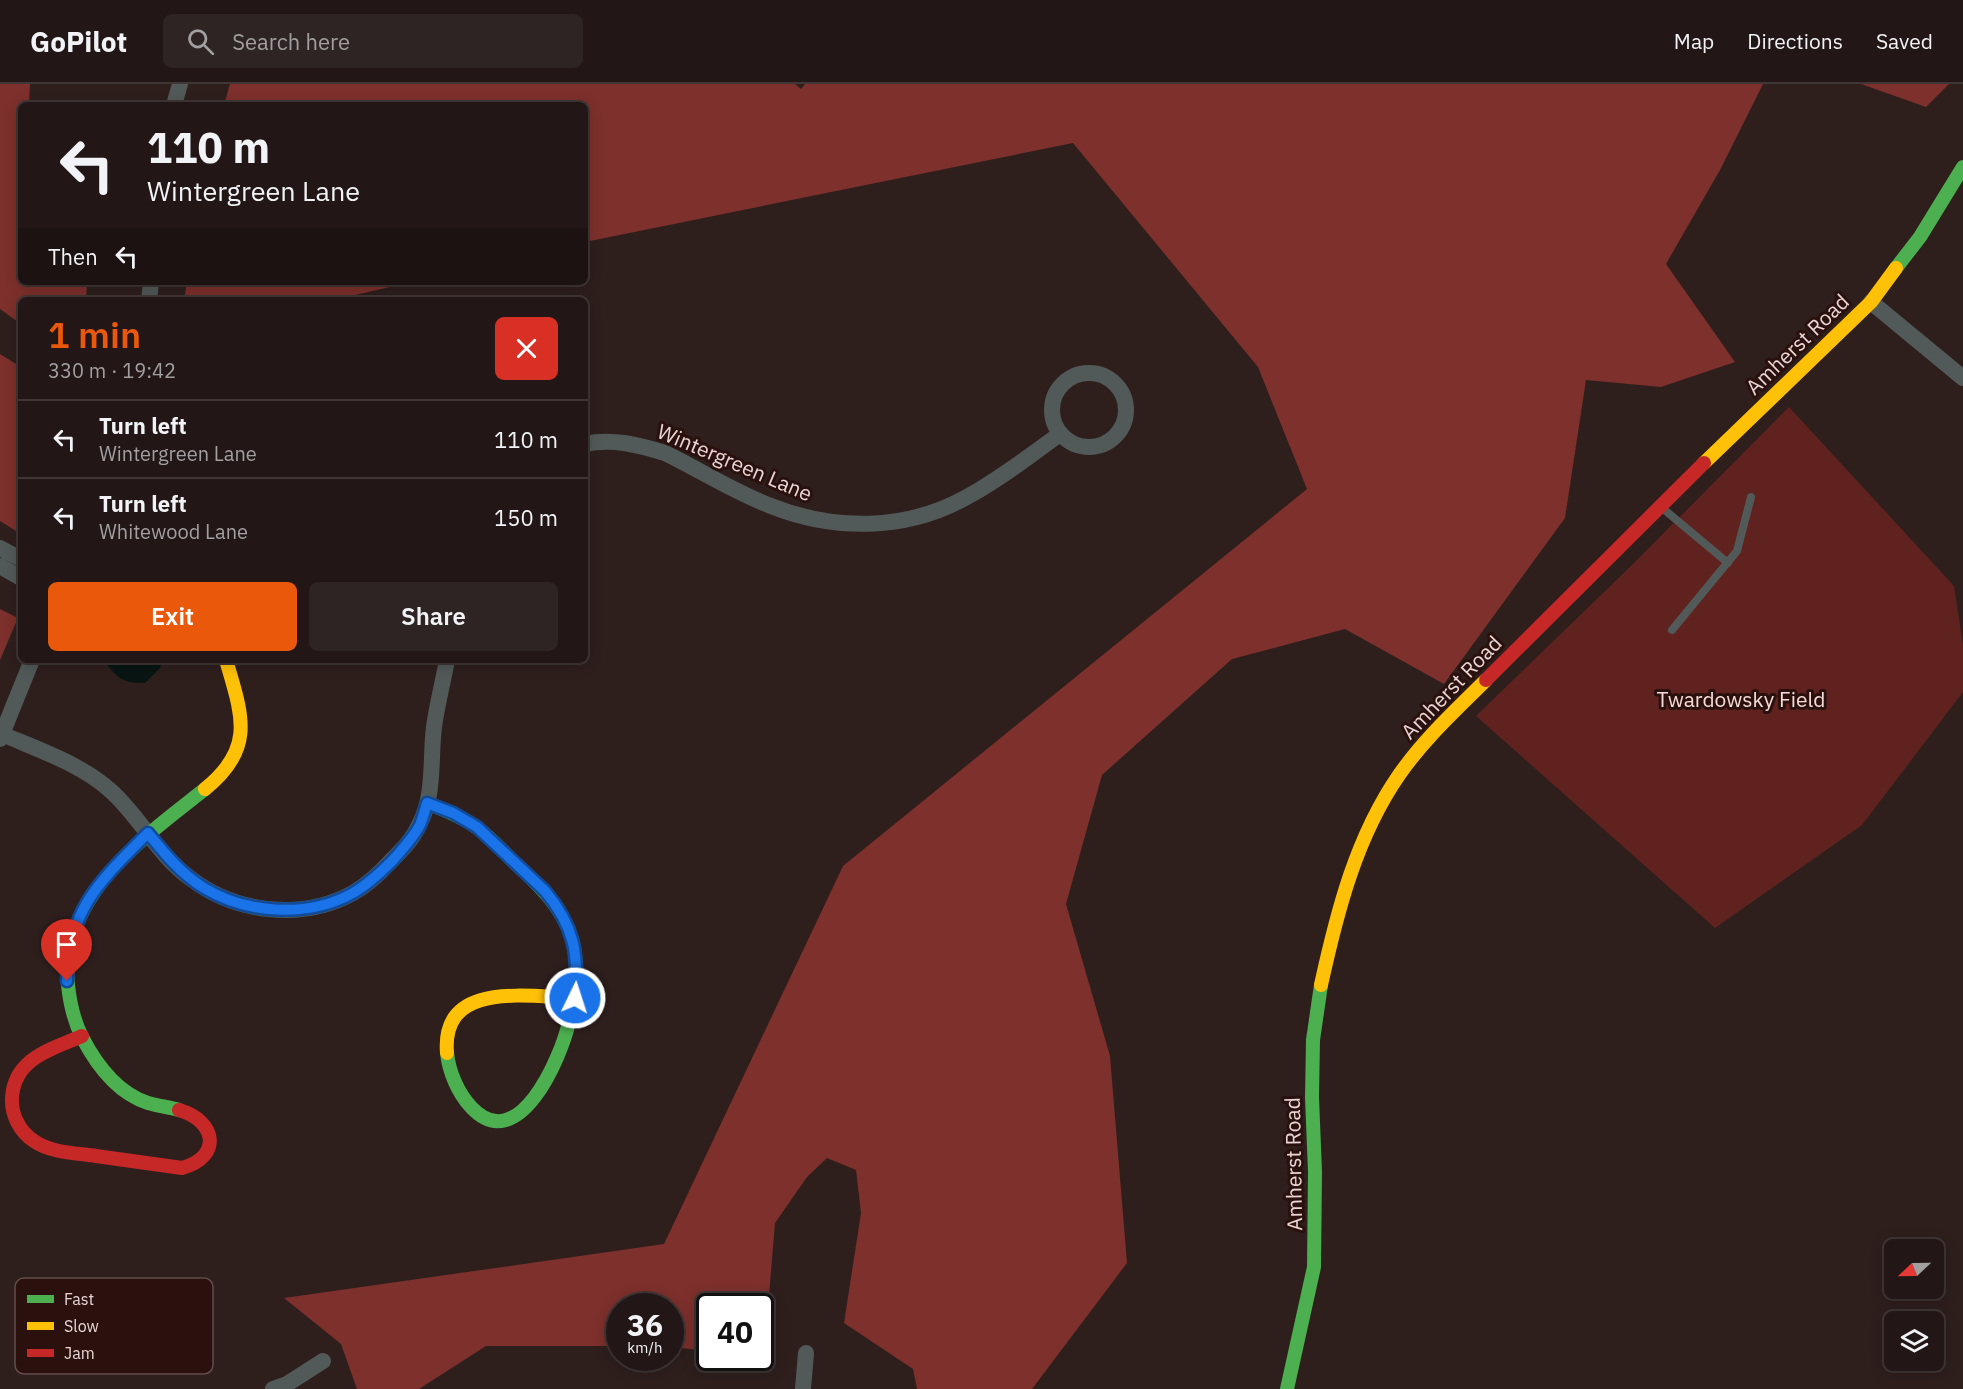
<!DOCTYPE html>
<meta charset="utf-8">
<style>
:root{--surface:#221716;--page:#2e2423;--text:#f1f3f6;--muted:#a29fa1;--line:#3f3635;--accent:#ea580c}
body{margin:0;font-family:"IBM Plex Sans",sans-serif;background:var(--page);color:var(--text);height:100vh;display:flex;flex-direction:column;font-size:22px;white-space:nowrap}
*{box-sizing:border-box;margin:0}
p{font-size:20px;color:var(--muted)}
.icon{flex:none;width:33px;height:33px;fill:none;stroke:currentColor;stroke-width:2;stroke-linecap:round;stroke-linejoin:round}
.map{position:relative;flex:1;overflow:hidden}
.details{position:absolute;left:18px;top:213px;width:570px;height:366px;display:flex;flex-direction:column;background:var(--surface);border-radius:9px;box-shadow:0 3px 15px #0003,0 0 0 2px var(--line)}
.details>*{flex:none}
.guide{position:absolute;left:18px;top:18px;width:570px;height:183px;border-radius:9px;box-shadow:0 3px 15px #0003,0 0 0 2px var(--line);background:#221716;color:var(--text);overflow:hidden}
.needle{width:39px;rotate:248deg}
.controls{position:absolute;left:1884px;top:1155px;display:grid;gap:12px}
.controls a{display:grid;place-items:center;width:60px;height:60px;border-radius:9px;background:var(--surface);box-shadow:0 3px 15px #0003,0 0 0 2px var(--line);font-size:30px}
.speed{position:absolute;left:606px;top:1209px;display:flex;gap:12px;font-size:30px;font-weight:700;text-align:center}
.speed>*{display:grid;place-content:center;width:78px;height:78px;border-radius:50%;background:var(--surface);box-shadow:0 3px 15px #0003,0 0 0 2px var(--line);line-height:1}
.speed small{font-size:15px;font-weight:400}
.speed .limit{border:3px solid #111;border-radius:9px;background:#fff;color:#111}
.pin{position:absolute;display:grid;place-items:center;width:51px;height:51px;color:#fff;margin:-62px -26px;border-radius:50% 50% 50% 0;rotate:-45deg;box-shadow:0 0 6px #0007}
.pin .icon{rotate:45deg}
.me{position:absolute;width:66px;margin:-33px;rotate:4deg;stroke-linejoin:round;filter:drop-shadow(0 0 4px #0008)}
.turn{display:flex;align-items:center;gap:21px;height:126px;padding:0 30px;font-size:27px}
.turn .icon{width:78px;height:78px;stroke-width:2.5}
.turn b{display:block;font-size:42px;line-height:51px}
.then{display:flex;align-items:center;height:57px;padding:0 30px;background:#0003;gap:12px;font-size:22px}
.round{display:grid;place-items:center;flex:none;width:63px;height:63px;border-radius:9px;background:var(--page)}
.head{display:flex;align-items:center;justify-content:space-between;height:102px;padding:0 30px}
h1{font-size:36px;font-weight:600;line-height:45px;color:var(--accent)}
.primary-button{display:flex;gap:12px;margin-top:auto;padding:12px 30px}
.primary-button a{flex:1;height:69px;border-radius:9px;background:var(--accent);color:#fff;font-size:24px;font-weight:600;line-height:69px;text-align:center}
.primary-button a+a{background:var(--page);color:var(--text)}
ul{padding:0;list-style:none}
li{display:flex;align-items:center;gap:18px;height:78px;padding:0 30px;border-top:2px solid var(--line)}
li div{flex:1}
li b{display:block;font-size:22px}
li em{font-style:normal}
header{display:flex;align-items:center;gap:36px;box-sizing:border-box;height:84px;padding:0 30px;background:var(--surface);border-bottom:2px solid var(--line)}
header strong{font-size:28px}
nav{display:flex;gap:33px;margin-inline-start:auto;font-size:21px}
.search{width:420px;height:54px;background:var(--page);display:flex;align-items:center;gap:15px;box-sizing:border-box;padding:0 21px;border-radius:9px;color:var(--muted);font-size:22px}
.map>svg:first-child{display:block}
.green{fill:#60221e}
.forest{fill:#7d302c}
.water{fill:#081512}
.lines{fill:none;stroke-linecap:round;stroke-linejoin:round}
.lane{stroke:#515a58;stroke-width:8}
.street{stroke:#515a58;stroke-width:16}
.fast{stroke:#4caf50;stroke-width:14}
.slow{stroke:#ffc107;stroke-width:14}
.jam{stroke:#c62828;stroke-width:14}
.route-casing{stroke:#114b97;stroke-width:15}
.route{stroke:#1a73e8;stroke-width:10}
.labels{text-anchor:middle;dominant-baseline:central;stroke-width:6;stroke-linejoin:round;paint-order:stroke}
.street-label{font-size:21px;fill:#e9d6d4;stroke:#2a110e}
.park-label{font-size:21px;fill:#f5dbd7;stroke:#2a110e}
.key{fill:#2a110e;stroke:#634c49;stroke-width:1.5}
.key-label{font-size:16px;fill:#e9d6d4}
</style>
<header>
<strong>GoPilot</strong>
<div class="search"><svg class="icon" aria-label="search" viewBox="0 0 24 24"><circle cx="10" cy="10" r="6"/><path d="M15 15l6 6"/></svg>Search here</div>
<nav><a>Map</a><a>Directions</a><a>Saved</a></nav>
</header>
<div class="map">
<svg width="1963" height="1305" viewBox="0 0 1963 1305">
<rect width="100%" height="100%" fill="#2e1f1d"/>
<!-- green -->
<path class="green" d="M1789,323L1954,502L1963,561V608L1862,741L1715,844L1476,632L1633,480Z"/>
<!-- forest -->
<path class="forest" d="M0,0H30L29,21H21V198H87L86,216H21V240L0,225Z
M230,0H795L801,5L805,0H1763L1720,86L1666,180L1735,278L1661,303L1586,296L1565,434L1444,600L1345,545L1232,575L1102,691L1066,820L1110,972L1127,1179L1032,1305H917L913,1285L844,1239L861,1129L856,1086L827,1074L807,1093L775,1139L764,1272H761L760,1222H710L709,1267L671,1263L670,1222H620L619,1262H486L419,1305H357L341,1260L284,1214L664,1160L843,782L1307,405L1258,283L1073,59L585,158V21H224Z
M1861,0H1949L1926,23Z
M187,198H411L334,216H184Z
M0,270L21,283V450L0,437Z
M0,525L18,534L0,576Z"/>
<!-- water -->
<path class="water" d="M103,576H163L160,584L145,599C121,599 118,594 103,576Z"/>
<g class="lines">
<!-- lane -->
<path class="lane" d="M1661,423L1728,479
M1672,546L1737,467L1751,413"/>
<!-- street -->
<path class="street" d="M174,21L180,0
M149,216L151,198
M1871,218L1963,294
M1052 326a37 37 0 1 1 74 0a37 37 0 1 1-74 0Z
M585,360C612,354 639,361 665,369C700,386 734,408 771,422C834,447 905,447 965,414C999,396 1029,372 1060,350
M0,464L21,475
M0,482L21,494
M2,650C39,666 81,680 111,707C140,733 158,771 190,794C235,829 302,837 353,809C367,801 380,789 391,777C402,766 413,755 419,741C435,712 430,675 434,643C437,621 443,598 447,576
M0,655L32,576
M273,1305L287,1300L323,1277
M803,1305L806,1269"/>
<!-- fast -->
<path class="fast" d="M1896,184L1920,153L1963,83
M427,719C444,726 461,732 476,743C491,753 503,768 516,780C539,801 561,822 571,852C580,880 576,910 569,938C561,974 518,1074 471,1023C458,1009 449,988 447,969
M179,1026C169,1023 158,1022 148,1019C117,1009 97,982 82,953C74,937 70,920 68,901C59,812 143,754 205,705
M1287,1305L1314,1183L1315,1088L1312,1013L1313,956L1321,901"/>
<!-- slow -->
<path class="slow" d="M1704,379L1871,218L1896,184
M205,705C256,664 242,631 226,576
M1321,901C1337,828 1356,753 1399,691C1424,655 1456,626 1486,596
M447,969C441,896 528,913 575,914"/>
<!-- jam -->
<path class="jam" d="M1486,596L1704,379
M82,952C52,965 14,974 12,1014C11,1031 20,1048 34,1057C51,1069 76,1069 96,1072C124,1076 153,1080 182,1084C222,1073 217,1037 179,1026"/>
</g>
<g class="lines">
<defs>
<path id="route" d="M67,897C68,825 100,797 148,749C165,770 181,790 204,804C247,830 308,834 353,809C367,801 380,789 392,777C402,766 413,754 420,741C423,734 425,726 427,719L453,729L477,743L545,807C574,842 579,869 575,914"/>
</defs>
<!-- route casing -->
<use href="#route" class="route-casing"/>
<!-- route -->
<use href="#route" class="route"/>
</g>
<g class="labels">
<!-- street labels -->
<g class="street-label">
<text transform="translate(1797 260) rotate(-44)">Amherst Road</text>
<text transform="translate(735 378) rotate(23)">Wintergreen Lane</text>
<text transform="translate(1451 603) rotate(-46)">Amherst Road</text>
<text transform="translate(1293 1080) rotate(-91)">Amherst Road</text>
</g>
<!-- park labels -->
<g class="park-label">
<text x="1741" y="615">Twardowsky Field</text>
</g>
</g>
<!-- legend -->
<rect x="15" y="1194" width="198" height="96" rx="9" class="key"/>
<rect x="27" y="1211" width="27" height="8" fill="#4caf50"/>
<rect x="27" y="1238" width="27" height="8" fill="#ffc107"/>
<rect x="27" y="1265" width="27" height="8" fill="#c62828"/>
<g class="key-label">
<text x="64" y="1221">Fast</text>
<text x="64" y="1248">Slow</text>
<text x="64" y="1275">Jam</text>
</g>
</svg>
<div class="controls">
<a><svg class="needle" viewBox="-14 -14 28 28"><path d="M0-13l5 13h-10z" fill="#e53935"/><path d="M0 13l5-13h-10z" fill="#a29fa1"/></svg></a>
<a><svg class="icon" aria-label="layers" viewBox="0 0 24 24"><path d="M12 4l9 5-9 5-9-5zM3 14l9 5 9-5"/></svg></a>
</div>
<div class="speed"><div>36<small>km/h</small></div><div class="limit">40</div></div>
<div class="pin" style="left:67px;top:897px;background:#d93025"><svg class="icon" aria-label="arrive" viewBox="0 0 24 24"><path d="M6 21V4h12l-3 4 3 4H6"/></svg></div>
<svg class="me" style="left:575px;top:914px" viewBox="-20 -20 40 40"><circle r="17" fill="#1a73e8" stroke="#fff" stroke-width="3"/><path d="M0-11L8 9 0 5-8 9z" fill="#fff"/></svg>
<div class="guide">
<div class="turn"><svg class="icon" aria-label="left" viewBox="0 0 24 24"><path d="M17 20v-9H6M10 6l-5 5 5 5"/></svg><div><b>110 m</b>Wintergreen Lane</div></div>
<div class="then">Then<svg class="icon" aria-label="left" viewBox="0 0 24 24"><path d="M17 20v-9H6M10 6l-5 5 5 5"/></svg></div>
</div>
<section class="details">
<div class="head"><div><h1>1 min</h1><p>330 m · 19:42</p></div><a class="round" style="background:#d93025;color:#fff"><svg class="icon" aria-label="close" viewBox="0 0 24 24"><path d="M6 6l12 12M18 6L6 18"/></svg></a></div>
<ul>
<li><svg class="icon" aria-label="left" viewBox="0 0 24 24"><path d="M17 20v-9H6M10 6l-5 5 5 5"/></svg><div><b>Turn left</b><p>Wintergreen Lane</p></div><em>110 m</em></li>
<li><svg class="icon" aria-label="left" viewBox="0 0 24 24"><path d="M17 20v-9H6M10 6l-5 5 5 5"/></svg><div><b>Turn left</b><p>Whitewood Lane</p></div><em>150 m</em></li>
</ul>
<div class="primary-button"><a>Exit</a><a>Share</a></div>
</section>
</div>
